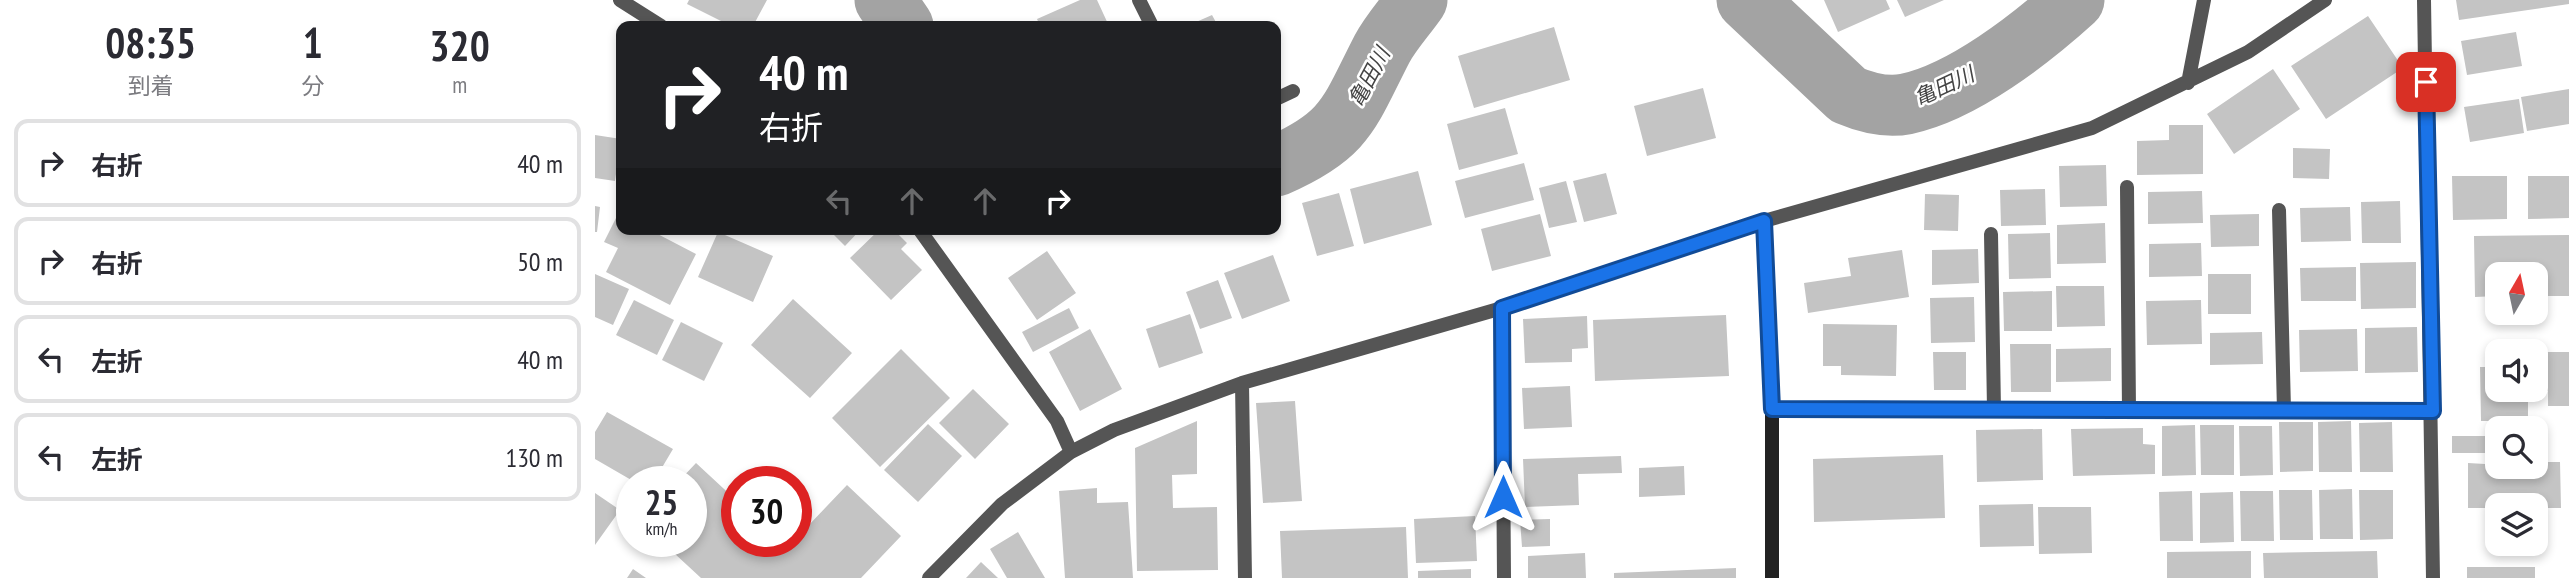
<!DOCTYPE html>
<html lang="ja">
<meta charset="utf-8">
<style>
:root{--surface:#fff;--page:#f7f7f7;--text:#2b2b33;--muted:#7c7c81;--line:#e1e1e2}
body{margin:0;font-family:"PT Sans Narrow","Noto Sans JP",sans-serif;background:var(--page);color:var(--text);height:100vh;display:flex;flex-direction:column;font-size:26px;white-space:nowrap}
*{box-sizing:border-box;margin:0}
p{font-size:23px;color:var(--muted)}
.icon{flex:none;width:38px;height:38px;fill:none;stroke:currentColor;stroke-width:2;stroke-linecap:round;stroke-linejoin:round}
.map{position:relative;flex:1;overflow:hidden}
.drawer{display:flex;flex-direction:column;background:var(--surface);width:595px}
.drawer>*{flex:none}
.guide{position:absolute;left:21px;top:21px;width:665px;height:214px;border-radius:14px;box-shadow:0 4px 10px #0003;background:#202124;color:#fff;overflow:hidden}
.needle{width:46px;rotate:9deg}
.fabs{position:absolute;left:1890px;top:262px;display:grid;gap:14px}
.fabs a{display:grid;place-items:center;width:63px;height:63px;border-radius:14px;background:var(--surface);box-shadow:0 4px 10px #0003;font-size:35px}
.speed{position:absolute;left:21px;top:466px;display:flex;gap:14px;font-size:35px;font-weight:700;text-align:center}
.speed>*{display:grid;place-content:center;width:91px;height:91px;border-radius:50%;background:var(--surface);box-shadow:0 4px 10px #0003;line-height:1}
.speed small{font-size:18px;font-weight:400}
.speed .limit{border:10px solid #d22;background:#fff;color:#111}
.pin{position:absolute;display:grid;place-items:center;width:60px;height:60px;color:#fff;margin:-30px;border-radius:14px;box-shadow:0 4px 10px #0006}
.me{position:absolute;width:77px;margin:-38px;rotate:0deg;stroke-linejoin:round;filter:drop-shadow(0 0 5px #0008)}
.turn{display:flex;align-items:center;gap:24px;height:147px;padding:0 28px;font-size:32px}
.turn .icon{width:91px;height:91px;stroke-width:2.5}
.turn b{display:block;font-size:49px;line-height:60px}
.lanes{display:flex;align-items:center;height:66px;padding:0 28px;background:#0003;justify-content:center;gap:35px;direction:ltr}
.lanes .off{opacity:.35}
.eta{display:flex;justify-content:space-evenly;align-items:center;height:119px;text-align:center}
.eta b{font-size:42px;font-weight:700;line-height:49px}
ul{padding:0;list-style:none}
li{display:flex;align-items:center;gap:21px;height:88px;margin:0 14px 10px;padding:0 14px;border:4px solid var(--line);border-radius:14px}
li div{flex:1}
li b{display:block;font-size:26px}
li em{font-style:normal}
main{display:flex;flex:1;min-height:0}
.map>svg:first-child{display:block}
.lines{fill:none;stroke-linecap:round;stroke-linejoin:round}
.river{stroke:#a3a3a3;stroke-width:61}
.building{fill:#c4c4c4}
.street{stroke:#555;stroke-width:14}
.secondary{stroke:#222;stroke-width:14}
.route-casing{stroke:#114b97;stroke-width:18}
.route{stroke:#1a73e8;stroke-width:12}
.labels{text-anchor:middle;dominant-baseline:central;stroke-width:5;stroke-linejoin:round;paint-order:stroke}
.water-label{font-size:21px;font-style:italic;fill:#444;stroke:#fff}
</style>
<main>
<section class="drawer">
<div class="eta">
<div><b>08:35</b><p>到着</p></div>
<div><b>1</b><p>分</p></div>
<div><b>320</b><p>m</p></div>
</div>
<ul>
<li><svg class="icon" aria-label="right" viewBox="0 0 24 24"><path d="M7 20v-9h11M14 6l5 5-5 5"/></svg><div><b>右折</b></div><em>40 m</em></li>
<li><svg class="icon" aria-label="right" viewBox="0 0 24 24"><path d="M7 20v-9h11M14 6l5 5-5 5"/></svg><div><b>右折</b></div><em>50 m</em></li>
<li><svg class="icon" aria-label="left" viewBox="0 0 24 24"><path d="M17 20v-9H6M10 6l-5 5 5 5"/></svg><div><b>左折</b></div><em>40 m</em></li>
<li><svg class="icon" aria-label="left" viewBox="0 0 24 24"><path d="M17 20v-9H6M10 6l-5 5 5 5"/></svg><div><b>左折</b></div><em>130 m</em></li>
</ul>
</section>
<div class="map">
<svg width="1974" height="578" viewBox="0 0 1974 578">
<rect width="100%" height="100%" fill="#fff"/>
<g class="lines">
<!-- river -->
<path class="river" d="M290,0L308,26
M1152,0L1253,95C1272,103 1291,108 1311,104C1368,92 1436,39 1479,0
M681,166C752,135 754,113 787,49C796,32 811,16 822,0"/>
</g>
<!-- building -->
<path class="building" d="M94,0H172L158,26H136L92,4Z
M485,0H502L514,26H445L442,19Z
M1229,0H1291L1295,9L1243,32Z
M1302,0H1349L1310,17Z
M1861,0H1974V4L1864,20Z
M617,15L623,26H592Z
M1773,16L1808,68L1731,119L1696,66Z
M959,27L975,80L879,108L863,56Z
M1921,32L1927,66L1872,75L1866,41Z
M1678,69L1705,109L1639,154L1612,114Z
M1108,88L1121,138L1052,156L1039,106Z
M1974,89V124L1932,131L1926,97Z
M1924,99L1929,133L1875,142L1869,107Z
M910,108L923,154L864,170L852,124Z
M1574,125H1608V174L1542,175V141L1574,140Z
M0,135L26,139L20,181L0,178Z
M1698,148L1735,149L1734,179L1698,178Z
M929,163L939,200L870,218L860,181Z
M1511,165L1512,206L1465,207L1464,166Z
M823,171L837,225L769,244L755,189Z
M1011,173L1022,214L989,222L978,181Z
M1857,176H1912V219L1858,220Z
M1933,176H1974V218L1933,219Z
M971,181L982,222L954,228L944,188Z
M1450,189L1451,225L1406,226L1405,190Z
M1607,191L1608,223L1553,224V192Z
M744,193L759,246L722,256L707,203Z
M1330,194L1364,195L1363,231L1329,230Z
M1805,201L1806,243H1767L1766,202Z
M0,206L5,207L2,232H0Z
M1755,207L1756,241L1706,242L1705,208Z
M23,214L26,216V229H53L101,254L75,305L11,272L23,248L9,242Z
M945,214L956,256L897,271L886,229Z
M1664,214V246L1616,247L1615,215Z
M1510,223L1511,263L1462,264V225Z
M233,229H266L250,246Z
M285,229H298L312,243L306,249L327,270L296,300L255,258Z
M123,232L178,256L158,302L103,277Z
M1455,233L1456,278L1414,279L1413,234Z
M1974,235V296H1941V275H1902V296L1880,297L1879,236Z
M1606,243L1607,276L1554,277V244Z
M1383,249L1384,283L1337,285V250Z
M1307,250L1314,297L1213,313L1209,283L1256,276L1253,258Z
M452,251L481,293L442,320L413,278Z
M678,255L695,301L647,319L629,273Z
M1821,262V308L1766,309L1765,263Z
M1761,267V301H1706L1705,268Z
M0,274L34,289L18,325L0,317Z
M1613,274H1656V314H1613Z
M623,280L637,318L605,329L591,292Z
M1461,286H1509L1510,326L1462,327Z
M1457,291V331H1409L1408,292Z
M1379,297L1380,342L1336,343L1335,298Z
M198,299L257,353L215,398L156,345Z
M39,300L79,320L62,355L21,335Z
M1606,300L1607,344L1552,345L1551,301Z
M474,308L484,328L438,352L427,332Z
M595,314L608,353L564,368L551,329Z
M1131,315L1134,376L1000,381L998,320Z
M992,316L993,348L977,349V362L930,363L928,319Z
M86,322L128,343L109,381L67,360Z
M1228,324L1302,325L1301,376L1246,375V366H1228Z
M1822,327L1823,372L1770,373V328Z
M495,329L527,389L485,411L454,352Z
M1762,329L1763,371L1705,372L1704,330Z
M1667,332L1668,364L1615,365V333Z
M1415,344H1456V392H1416Z
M1516,348V381L1461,382V349Z
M306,349L355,398L285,467L237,418Z
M1338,352H1371V390H1339Z
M1941,352H1974V406H1953V391H1941Z
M1885,367H1902V390H1933V421H1886Z
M975,386L977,427L929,429L927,388Z
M378,389L414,424L380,459L344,423Z
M700,401L707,501L668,503L661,403Z
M12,412L78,449L59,481H38L0,459V432Z
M602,421V474L577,475L578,508L622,507L623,570L542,571L540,448Z
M1756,421L1757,472H1724L1723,422Z
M1684,422H1718V471L1685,472Z
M1797,422L1798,472H1765L1764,423Z
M333,424L367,456L323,502L289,470Z
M1600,425L1601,475L1567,476V426Z
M1605,425H1639V475H1606Z
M1644,426H1677L1678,475L1645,476Z
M1548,428V444L1560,445V474L1478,476L1476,429Z
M1447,429L1448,480L1382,482L1381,430Z
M1857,436H1890V453H1857Z
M1348,455L1350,518L1219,522L1218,459Z
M1026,456L1027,473L983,474L984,505L930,507L928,459Z
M1941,462H1965L1966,508H1873V463L1941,467Z
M101,463L142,501V541H184L192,548L252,485L306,536L266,578H106L66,541H96V481H84Z
M1089,466L1090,495L1044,497V468Z
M502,488V503L533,502L538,578H470L464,491Z
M1757,489L1758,539H1725L1724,490Z
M1684,490H1717L1718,540H1685Z
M1764,490H1798V539L1765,540Z
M1597,491L1598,541H1565L1564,492Z
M1645,491H1678L1679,541H1646Z
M1638,492L1639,542L1605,543V493Z
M0,493L25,510L0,545Z
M1438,504L1439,546L1385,547L1384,505Z
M1443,507H1496L1497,553L1444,554Z
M880,516L882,561L821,563L819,519Z
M955,519V546L927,547L925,520Z
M811,527L813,578H687L685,531Z
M423,532L450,578H412L395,549Z
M1656,551V578H1572V552Z
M1782,551L1783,578H1669L1668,553Z
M990,553L991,578H933V556Z
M386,562L403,578H371Z
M1872,567H1940V578H1872Z
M1141,568V578H1019V573Z
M38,569L51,578H32Z
M876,569V578H823V571Z"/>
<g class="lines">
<!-- street -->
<path class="street" d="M25,0L66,26
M544,0L557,26
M1829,0L1838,578
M1593,83L1609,0
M681,99L698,91
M1532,187L1534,410
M1684,210L1689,410
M324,229L462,421L476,452
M1396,234L1399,409
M907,308L909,578
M647,383L650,578
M1177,409L1838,411
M334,578L407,504L476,452L519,430L647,383L907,308L1169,221L1497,128L1653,52L1730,0"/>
<!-- secondary -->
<path class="secondary" d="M1169,221L1177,409V578"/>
</g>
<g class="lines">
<defs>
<path id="route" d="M908,497L907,308L1169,221L1177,409L1838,411L1831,82"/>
</defs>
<!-- route casing -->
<use href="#route" class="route-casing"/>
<!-- route -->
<use href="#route" class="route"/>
</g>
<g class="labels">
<!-- water labels -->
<g class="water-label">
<text transform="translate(774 77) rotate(-62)">亀田川</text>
<text transform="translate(1349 86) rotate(-25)">亀田川</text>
</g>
</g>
</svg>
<div class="fabs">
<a><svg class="needle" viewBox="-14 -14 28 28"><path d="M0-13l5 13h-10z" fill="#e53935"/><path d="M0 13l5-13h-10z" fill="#7c7c81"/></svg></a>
<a><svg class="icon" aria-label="sound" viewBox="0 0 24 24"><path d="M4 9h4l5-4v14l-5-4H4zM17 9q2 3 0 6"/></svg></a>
<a><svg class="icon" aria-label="search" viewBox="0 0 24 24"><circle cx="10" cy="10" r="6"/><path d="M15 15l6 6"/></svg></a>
<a><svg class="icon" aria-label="layers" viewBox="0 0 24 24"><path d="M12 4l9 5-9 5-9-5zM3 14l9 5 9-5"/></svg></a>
</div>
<div class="speed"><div>25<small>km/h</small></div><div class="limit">30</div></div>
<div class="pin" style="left:1831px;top:82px;background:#d93025"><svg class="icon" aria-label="arrive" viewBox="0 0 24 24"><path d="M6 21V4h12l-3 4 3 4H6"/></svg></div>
<svg class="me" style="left:908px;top:497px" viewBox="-20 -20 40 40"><path d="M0-17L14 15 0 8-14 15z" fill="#1a73e8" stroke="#fff" stroke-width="4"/></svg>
<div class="guide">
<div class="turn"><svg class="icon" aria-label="right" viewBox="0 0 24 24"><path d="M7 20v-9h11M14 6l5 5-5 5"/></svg><div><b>40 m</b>右折</div></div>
<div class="lanes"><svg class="icon off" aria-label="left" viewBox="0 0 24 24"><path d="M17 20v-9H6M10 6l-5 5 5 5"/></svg><svg class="icon off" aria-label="ahead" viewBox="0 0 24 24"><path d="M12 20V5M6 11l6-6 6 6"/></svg><svg class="icon off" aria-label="ahead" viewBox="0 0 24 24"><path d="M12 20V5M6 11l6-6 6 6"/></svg><svg class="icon" aria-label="right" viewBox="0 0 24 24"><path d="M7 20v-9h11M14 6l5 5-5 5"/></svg></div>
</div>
</div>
</main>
